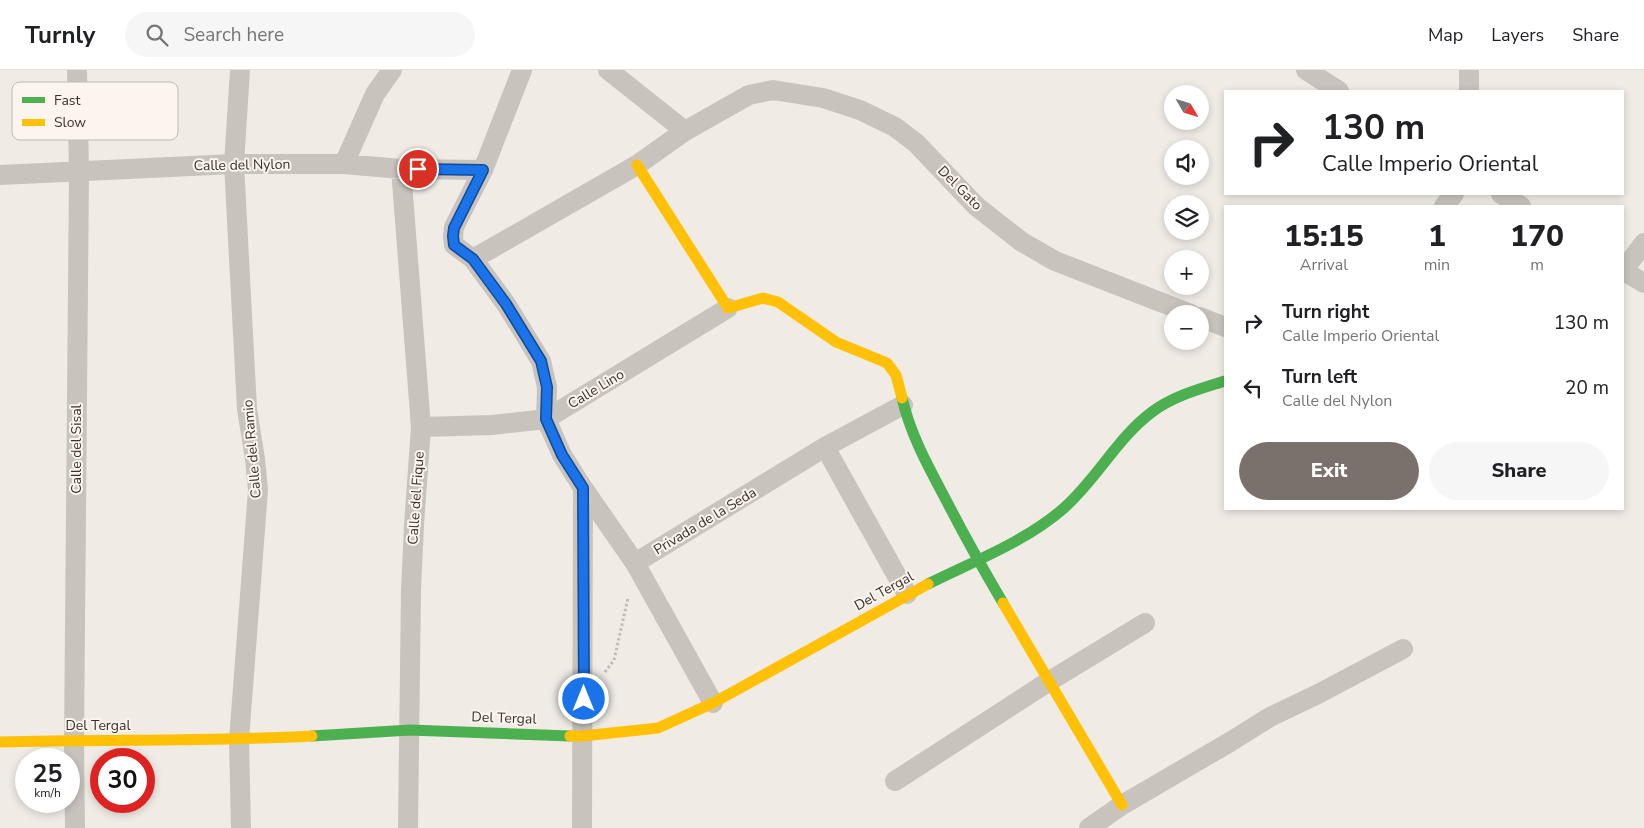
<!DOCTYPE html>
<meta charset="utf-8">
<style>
:root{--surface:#fff;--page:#f6f6f6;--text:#202124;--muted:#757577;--line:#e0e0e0;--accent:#7a716c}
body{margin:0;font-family:"Nunito Sans",sans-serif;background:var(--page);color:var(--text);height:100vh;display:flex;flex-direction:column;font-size:19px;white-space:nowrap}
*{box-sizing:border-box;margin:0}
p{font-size:16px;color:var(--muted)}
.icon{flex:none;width:28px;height:28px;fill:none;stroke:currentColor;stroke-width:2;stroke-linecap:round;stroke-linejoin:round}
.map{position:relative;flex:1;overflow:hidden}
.drawer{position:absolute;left:1224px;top:135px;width:400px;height:305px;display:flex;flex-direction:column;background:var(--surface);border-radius:0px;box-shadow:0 2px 8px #0003}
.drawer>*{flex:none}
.guide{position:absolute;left:1224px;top:20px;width:400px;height:105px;border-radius:0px;box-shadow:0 2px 8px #0003;background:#fff;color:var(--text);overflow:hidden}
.needle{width:32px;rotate:129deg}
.controls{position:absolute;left:1164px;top:15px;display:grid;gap:10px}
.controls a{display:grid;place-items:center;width:45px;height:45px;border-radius:50%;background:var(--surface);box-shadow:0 2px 8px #0003;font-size:25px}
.speed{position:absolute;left:15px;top:678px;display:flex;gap:10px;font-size:25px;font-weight:700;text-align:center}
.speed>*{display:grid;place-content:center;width:65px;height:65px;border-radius:50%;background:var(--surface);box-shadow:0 2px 8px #0003;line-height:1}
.speed small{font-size:12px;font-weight:400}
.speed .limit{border:8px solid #d22;background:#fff;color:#111}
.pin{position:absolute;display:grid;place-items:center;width:42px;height:42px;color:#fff;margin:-21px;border:2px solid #fff;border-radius:50%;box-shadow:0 1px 5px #0007}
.me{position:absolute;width:55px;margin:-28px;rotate:0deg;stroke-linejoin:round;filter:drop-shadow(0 0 4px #0008)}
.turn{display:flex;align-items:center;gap:18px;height:105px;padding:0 15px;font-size:22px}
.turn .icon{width:65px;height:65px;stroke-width:2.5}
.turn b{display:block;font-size:35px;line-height:42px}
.eta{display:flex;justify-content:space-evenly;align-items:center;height:85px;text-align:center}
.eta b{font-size:30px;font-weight:800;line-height:35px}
.cta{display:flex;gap:10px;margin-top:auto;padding:10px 15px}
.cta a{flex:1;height:58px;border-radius:30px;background:var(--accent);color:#fff;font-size:20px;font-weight:800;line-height:58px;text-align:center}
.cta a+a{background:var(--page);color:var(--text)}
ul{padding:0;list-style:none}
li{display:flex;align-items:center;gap:15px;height:65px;padding:0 15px}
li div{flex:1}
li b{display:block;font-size:19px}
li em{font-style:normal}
header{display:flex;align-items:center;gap:30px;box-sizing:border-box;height:70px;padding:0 25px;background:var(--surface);border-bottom:1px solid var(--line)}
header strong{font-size:24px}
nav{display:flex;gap:28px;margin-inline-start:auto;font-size:18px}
.search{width:350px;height:45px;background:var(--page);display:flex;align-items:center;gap:12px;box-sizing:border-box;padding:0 18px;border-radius:28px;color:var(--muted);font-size:19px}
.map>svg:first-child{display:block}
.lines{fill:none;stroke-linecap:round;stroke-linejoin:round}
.path{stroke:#c2bbb6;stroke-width:3;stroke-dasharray:2.5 2.5;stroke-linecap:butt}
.street{stroke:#c9c3be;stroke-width:20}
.fast{stroke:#4caf50;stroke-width:11}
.slow{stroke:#ffc107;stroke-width:11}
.route-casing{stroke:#114b97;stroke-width:12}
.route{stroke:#1a73e8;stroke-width:9}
.labels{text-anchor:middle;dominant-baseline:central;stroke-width:4;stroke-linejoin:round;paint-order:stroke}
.street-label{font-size:14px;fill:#3b302b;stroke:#fbf5ee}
.key{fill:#fbf5ee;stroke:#c1bab4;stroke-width:1}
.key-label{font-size:14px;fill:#3b302b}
</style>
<header>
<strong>Turnly</strong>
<div class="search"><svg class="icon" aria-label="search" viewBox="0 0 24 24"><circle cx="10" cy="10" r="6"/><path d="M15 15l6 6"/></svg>Search here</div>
<nav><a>Map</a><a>Layers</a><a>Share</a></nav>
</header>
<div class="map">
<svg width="1644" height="758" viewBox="0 0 1644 758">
<rect width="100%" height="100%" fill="#f0ebe5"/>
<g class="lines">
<!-- path -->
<path class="path" d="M605,602L614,590L628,528"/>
<!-- street -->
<path class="street" d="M240,0L234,94L247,339L255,389L258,420L239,670L241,758
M522,0L483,100L454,157L453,167L454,175L473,189L506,234L541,291L547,317L546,349L562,385L583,418L582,758
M608,0L685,61
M1306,0L1339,21
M1469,0V21
M344,94L375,24L392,0
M401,99L421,357L414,455L411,520L408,758
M0,105L234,94H344L401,99L483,100
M1501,124L1521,136
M1444,136L1454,124
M473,189L637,95L685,61L749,25L773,20L823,28L860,40L895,57L916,73L976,136L1022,172L1055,191L1191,244
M1622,200L1644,213
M1622,202L1644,173
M1200,247L1225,257
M421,357L492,355L546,349L728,238
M825,377L907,524
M583,418L635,493L713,633
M635,493L825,377L903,335
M895,711L1048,612L1145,553
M75,758L74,670L79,102L77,0
M1089,758L1122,735L1230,672L1270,647L1318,624L1403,579"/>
<!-- fast -->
<path class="fast" d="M902,328C911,366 928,396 946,430C964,465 983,499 1003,533
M928,514C974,491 1025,472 1064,438C1097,409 1117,368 1152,342C1173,326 1200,319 1225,311
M312,666L410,660L570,666"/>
<!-- slow -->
<path class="slow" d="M637,95L728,238L763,228L778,232L836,272L887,293L896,305L902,328
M1003,533L1122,735
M570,666H583L658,658L713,633L928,514
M0,672C104,669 208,672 312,666"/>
</g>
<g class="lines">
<defs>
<path id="route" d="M418,99L483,100L454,158L453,166L454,175L473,189L506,234L541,291L547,317L546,349L562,385L583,418L584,629"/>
</defs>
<!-- route casing -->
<use href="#route" class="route-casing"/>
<!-- route -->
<use href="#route" class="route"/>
</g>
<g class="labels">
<!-- street labels -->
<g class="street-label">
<text transform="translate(242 95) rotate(-1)">Calle del Nylon</text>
<text transform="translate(960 118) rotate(45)">Del Gato</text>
<text transform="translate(596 319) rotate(-31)">Calle Lino</text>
<text transform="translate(76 379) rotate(-90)">Calle del Sisal</text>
<text transform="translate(252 379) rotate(-95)">Calle del Ramio</text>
<text transform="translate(416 428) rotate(-86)">Calle del Fique</text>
<text transform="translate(705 451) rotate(-31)">Privada de la Seda</text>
<text transform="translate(884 521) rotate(-29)">Del Tergal</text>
<text transform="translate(504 648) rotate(2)">Del Tergal</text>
<text x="98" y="655">Del Tergal</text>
</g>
</g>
<!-- legend -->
<rect x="12" y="12" width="166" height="58" rx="8" class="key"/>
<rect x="22" y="27" width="23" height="6" fill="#4caf50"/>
<rect x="22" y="49" width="23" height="7" fill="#ffc107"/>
<g class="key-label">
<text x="54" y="35">Fast</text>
<text x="54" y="57">Slow</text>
</g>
</svg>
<div class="controls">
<a><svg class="needle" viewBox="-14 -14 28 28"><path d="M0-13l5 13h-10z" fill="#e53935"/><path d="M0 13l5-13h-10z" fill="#757577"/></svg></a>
<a><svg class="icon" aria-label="sound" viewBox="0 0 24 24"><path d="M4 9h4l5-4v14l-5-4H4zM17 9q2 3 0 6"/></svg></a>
<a><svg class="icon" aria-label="layers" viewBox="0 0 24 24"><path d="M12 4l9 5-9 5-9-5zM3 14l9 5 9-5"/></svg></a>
<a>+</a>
<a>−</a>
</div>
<div class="speed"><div>25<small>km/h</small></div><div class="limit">30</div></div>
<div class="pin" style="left:418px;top:99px;background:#d93025"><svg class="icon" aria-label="arrive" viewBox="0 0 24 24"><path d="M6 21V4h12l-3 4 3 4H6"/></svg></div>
<svg class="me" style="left:584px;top:629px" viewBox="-20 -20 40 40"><circle r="17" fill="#1a73e8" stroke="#fff" stroke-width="3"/><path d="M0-11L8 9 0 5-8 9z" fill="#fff"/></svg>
<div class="guide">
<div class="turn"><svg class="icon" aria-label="right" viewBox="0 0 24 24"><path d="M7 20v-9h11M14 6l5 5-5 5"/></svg><div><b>130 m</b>Calle Imperio Oriental</div></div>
</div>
<section class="drawer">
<div class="eta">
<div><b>15:15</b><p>Arrival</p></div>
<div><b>1</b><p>min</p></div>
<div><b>170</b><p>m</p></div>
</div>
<ul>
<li><svg class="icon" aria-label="right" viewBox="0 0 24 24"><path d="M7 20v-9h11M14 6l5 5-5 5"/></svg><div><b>Turn right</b><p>Calle Imperio Oriental</p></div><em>130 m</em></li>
<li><svg class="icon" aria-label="left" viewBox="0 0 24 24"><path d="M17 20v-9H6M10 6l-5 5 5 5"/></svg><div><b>Turn left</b><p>Calle del Nylon</p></div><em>20 m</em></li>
</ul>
<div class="cta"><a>Exit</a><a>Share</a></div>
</section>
</div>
